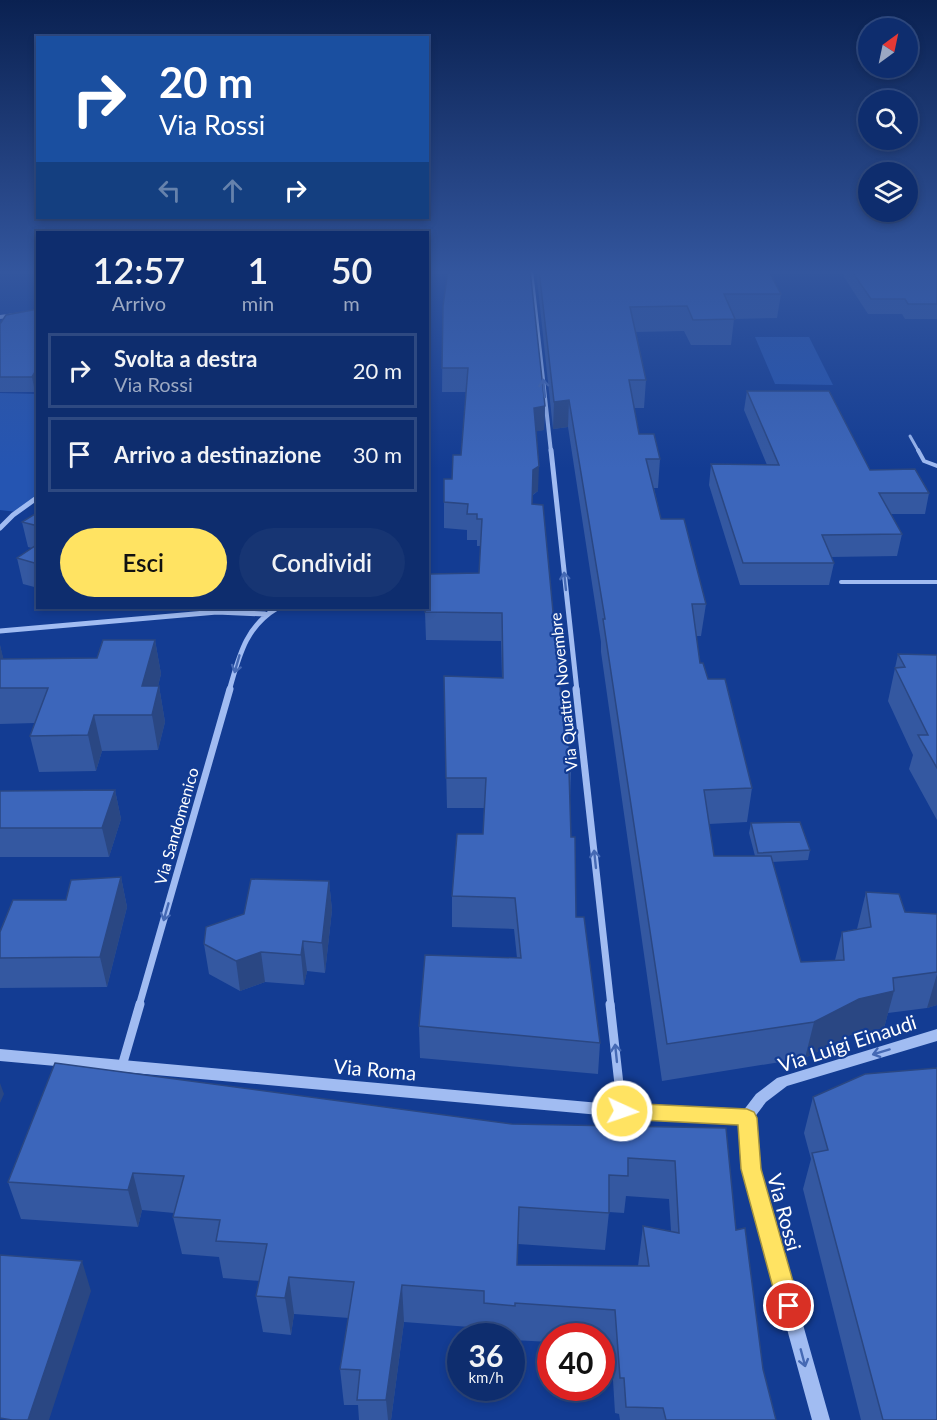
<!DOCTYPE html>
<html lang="it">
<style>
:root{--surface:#0e2d6e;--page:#173573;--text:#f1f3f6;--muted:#9ba8c2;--line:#2e4981;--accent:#ffe362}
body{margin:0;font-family:Lato,sans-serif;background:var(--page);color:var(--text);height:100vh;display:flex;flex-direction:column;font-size:22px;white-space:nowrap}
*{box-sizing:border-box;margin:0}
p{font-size:20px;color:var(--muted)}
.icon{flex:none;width:33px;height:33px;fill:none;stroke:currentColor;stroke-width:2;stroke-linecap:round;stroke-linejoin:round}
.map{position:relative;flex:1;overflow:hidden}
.drawer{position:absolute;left:36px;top:231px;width:393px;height:378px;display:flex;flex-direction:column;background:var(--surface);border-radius:0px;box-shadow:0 3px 9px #0003,0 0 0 2px var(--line)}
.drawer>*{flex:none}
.guide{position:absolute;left:36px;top:36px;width:393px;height:183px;border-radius:0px;box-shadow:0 3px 9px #0003,0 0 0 2px var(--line);background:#1a4fa0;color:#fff;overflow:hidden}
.needle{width:39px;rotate:33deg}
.fabs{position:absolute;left:858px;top:18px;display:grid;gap:12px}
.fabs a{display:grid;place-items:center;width:60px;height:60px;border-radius:50%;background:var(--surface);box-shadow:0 3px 9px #0003,0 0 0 2px var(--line);font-size:30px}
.speed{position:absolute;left:447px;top:1323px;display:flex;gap:12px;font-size:30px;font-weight:700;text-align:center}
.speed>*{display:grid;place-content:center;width:78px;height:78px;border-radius:50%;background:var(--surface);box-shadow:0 3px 9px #0003,0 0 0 2px var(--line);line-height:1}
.speed small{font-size:15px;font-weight:400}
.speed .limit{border:9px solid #d22;background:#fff;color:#111}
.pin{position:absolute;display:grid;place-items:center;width:51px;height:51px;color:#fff;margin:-26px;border:3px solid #fff;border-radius:50%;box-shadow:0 2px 6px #0007}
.me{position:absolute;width:66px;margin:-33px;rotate:93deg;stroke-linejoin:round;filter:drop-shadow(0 0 4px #0008)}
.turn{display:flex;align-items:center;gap:21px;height:126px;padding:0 24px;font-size:27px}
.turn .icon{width:78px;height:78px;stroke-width:2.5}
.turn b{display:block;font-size:42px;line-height:51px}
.lanes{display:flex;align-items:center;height:57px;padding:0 24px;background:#0003;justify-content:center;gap:30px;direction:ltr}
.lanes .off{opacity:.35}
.eta{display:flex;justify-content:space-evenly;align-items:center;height:102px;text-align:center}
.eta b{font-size:36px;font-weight:600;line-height:42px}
.action{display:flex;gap:12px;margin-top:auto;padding:12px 24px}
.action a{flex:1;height:69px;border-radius:36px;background:var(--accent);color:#111;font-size:24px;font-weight:600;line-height:69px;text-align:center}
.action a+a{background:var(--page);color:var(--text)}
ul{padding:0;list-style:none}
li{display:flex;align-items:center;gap:18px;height:75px;margin:0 12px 9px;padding:0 12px;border:3px solid var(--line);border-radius:0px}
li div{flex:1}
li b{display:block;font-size:22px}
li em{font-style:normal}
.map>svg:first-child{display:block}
.green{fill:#2555b2}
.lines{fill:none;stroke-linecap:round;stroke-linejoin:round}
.service-far1{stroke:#a1bcf2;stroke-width:3}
.service{stroke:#a1bcf2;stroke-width:4}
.minor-far3{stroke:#a1bcf2;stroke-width:4}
.minor-far2{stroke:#a1bcf2;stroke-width:5}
.minor-far1{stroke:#a1bcf2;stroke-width:7}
.minor{stroke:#a1bcf2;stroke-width:9}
.tertiary{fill:#a1bcf2;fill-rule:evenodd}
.wall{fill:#3458a1;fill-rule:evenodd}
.shaded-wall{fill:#2a4783}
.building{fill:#3c66bb;stroke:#2a4783;stroke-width:1.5;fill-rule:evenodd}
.oneway{stroke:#4569b4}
.route{fill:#ffe362;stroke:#a69440;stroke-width:1.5}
.labels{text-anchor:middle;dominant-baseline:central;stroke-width:4.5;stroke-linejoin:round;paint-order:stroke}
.street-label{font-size:16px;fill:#fff;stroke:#133c93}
.near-street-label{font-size:20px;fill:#fff;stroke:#133c93}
</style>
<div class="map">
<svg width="937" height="1420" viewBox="0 0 937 1420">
<rect width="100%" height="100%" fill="#133c93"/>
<!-- green -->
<path class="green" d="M755,337H809L833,385L775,384Z
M0,393L37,394V497L17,512L0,510Z"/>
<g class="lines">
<!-- service-far1 -->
<path class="service-far1" d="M910,436L919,452"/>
<!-- service -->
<path class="service" d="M918,450L924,461L937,466
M841,582H937"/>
<!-- minor-far3 -->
<path class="minor-far3" d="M531,270L551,452"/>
<!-- minor-far2 -->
<path class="minor-far2" d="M551,450L577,691
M0,528L13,515L38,497
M0,631L217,612L265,614
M229,691C239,657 245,627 277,608"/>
<!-- minor-far1 -->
<path class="minor-far1" d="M576,689L611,1006
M139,1006L230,689"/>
<!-- minor -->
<path class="minor" d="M610,1004L622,1111
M122,1066L140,1004"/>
<!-- tertiary -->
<path class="tertiary" d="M38,310V314L0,319V315Z
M937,1029V1041L787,1086L766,1102L754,1118L759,1169L830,1420H812L743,1169L740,1123L622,1117L0,1061V1049L622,1105L743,1111L756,1094L777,1078Z"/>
</g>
<!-- wall -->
<path class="wall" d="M536,270H768L781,294L777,318L734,319L731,345H691L684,331L636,332L646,380L644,408H634L639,434L660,459L658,488H654L661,519L706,604L701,636H696L700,663L708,679L752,788L747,822L709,824L714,856H755L749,833L751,823L810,850L808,860L772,862L801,962L835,960L842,932L857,929L866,892L905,912L937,914V1005L927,1008L888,1013L884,1028L850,1035L805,1058L662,1081L601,652V642L568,427L553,429Z
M845,270H934L935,273H937V319H905L902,314H868L844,277Z
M443,306L545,406L544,430L536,431L538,491L533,495L532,504L564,729L571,771L570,799L571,837L576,917L600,1043L598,1074L420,1058L419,1026L517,958L514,929L452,927V896L483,834L484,808H447L444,676L502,678L501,641L426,640L425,612L479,573L481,546H477V540H467V530L444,528V502L461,455L466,392H442Z
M38,309V387L35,392H0V324Z
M747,391L870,470L929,493L925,514H891L902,534L897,556L831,557L834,563L829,585H740L709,485L711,464L767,465L744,410Z
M38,512V588L23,584L17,558L32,548L28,547L22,522Z
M155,640L161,674L158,686H159L165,722L158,750L102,751L96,771L39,772L30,736L35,723L0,724V645L3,659L97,658Z
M898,654L937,655V820L909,769L913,755L888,701Z
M115,790L121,819L109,857H0V858V791Z
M121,877L127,907L107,987L0,988V932L66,900Z
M329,881L332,910L325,973L307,971L304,985L265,982L240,991L209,974L204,944L244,914Z
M813,1097L937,1420H861L803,1189L811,1159L804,1133Z
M512,1124L726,1128L736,1230L763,1369L776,1420H620L619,1414L615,1413L611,1347L602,1346V1336H550V1342L513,1340V1342H512V1336H483V1328L404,1322L391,1420H359L358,1405H344L340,1369L349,1318L294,1314L291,1335L263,1332L256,1296L260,1281L223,1278L219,1257L182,1254L173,1217L174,1213L142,1210L138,1227L21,1219L8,1182ZM626,1196L669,1199L671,1231L643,1226L638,1266L517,1265L518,1244L605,1250L609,1212L624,1213Z"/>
<!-- shaded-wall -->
<path class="shaded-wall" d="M38,367V387L35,392L32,377Z
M569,400L568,427L553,429L554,402Z
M545,406L544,430L533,432L534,408Z
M539,466L538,491L532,495L533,470Z
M155,640L161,674L151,715L142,686Z
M0,645L8,677L0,688Z
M159,686L165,722L158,750L152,715Z
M94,715L102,751L96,771L88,735Z
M115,790L121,819L109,857L102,828Z
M121,877L127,907L107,987L100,957Z
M329,881L332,910L325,973L322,943Z
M303,941L307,971L304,985L301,955Z
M261,952L265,982L240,991L236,961Z
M937,974V1005L927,1008Z
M894,991L884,1028L850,1035L805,1058L814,1022L859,999Z
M0,1083L4,1094L0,1103Z
M133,1173L142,1210L138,1227L128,1190Z
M82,1261L91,1291L49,1420H28Z
M289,1277L294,1314L291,1335L285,1298Z
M402,1285L404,1322L391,1420H388L386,1400Z"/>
<!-- building -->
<path class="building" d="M448,270H530L545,406L534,408L539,466L533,470L532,504L543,505L564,729H568L571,771H569L571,837H575L576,917H584L600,1043L419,1026L425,955L521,958L515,898L452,896L457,834H483L486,778H446L444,676L503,678L502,613L425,612L426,608H428V595L430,574L479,573L482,519H477V514H467L468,504L444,502V479H452L453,455H461L468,368H442L443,306Z
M539,270H768L781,294H724L735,319L693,320L687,306L630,307L646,380H629L639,434H654L660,459H646L661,519H684L706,604H692L700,663H703L708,679H725L752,788L704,790L714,856H771L801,962L844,960L842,932L871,927L866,892L899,894L905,912L937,914V972L893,978L894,991L859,999L814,1022L667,1044L603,619H605L569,400L554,402Z
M851,270H934L935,273H937V304H908L905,299H871Z
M38,309V367L32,377H0V324L6,315Z
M747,391H829L870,470L915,469L929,493H879L902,534L822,535L834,563H743L711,464L779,465Z
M38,512V526L22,522Z
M38,544V564L17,558Z
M103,640H155L142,686H159L152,715H94L88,735L30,736L48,688H0V659L97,658Z
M898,654L937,655V768L918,735H928L895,668L905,667Z
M115,790L102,828H0V791Z
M800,822L810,850L758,853L751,823Z
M121,877L100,957L0,958V932L13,900H66L71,880Z
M251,879L329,881L322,943L303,941L301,955L261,952L236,961L204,944L206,927L244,914Z
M55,1063L512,1124L726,1128L736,1230L745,1228L763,1369L776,1420H666L663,1408L626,1407L624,1378H620L615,1310L515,1303V1306L484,1303V1291L402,1285L386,1400H357L360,1370L340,1369L354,1282L289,1277L285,1298L256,1296L267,1244L216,1241L220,1220L173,1217L184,1176L133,1173L128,1190L8,1182ZM628,1158L675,1161L679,1233L643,1226L649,1266L517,1265L519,1207L609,1213V1175L628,1176Z
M937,1068V1420H883L812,1153L828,1150L813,1097L865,1074Z
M0,1255L82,1261L28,1420H12L0,1418Z"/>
<!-- one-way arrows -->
<defs><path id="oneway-shaft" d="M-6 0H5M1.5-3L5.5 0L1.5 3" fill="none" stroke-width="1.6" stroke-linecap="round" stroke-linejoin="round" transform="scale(1.5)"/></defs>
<g class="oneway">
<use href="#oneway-shaft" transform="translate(544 388) rotate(-96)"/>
<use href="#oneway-shaft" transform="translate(565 581) rotate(-96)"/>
<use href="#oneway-shaft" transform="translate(237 664) rotate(106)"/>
<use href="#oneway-shaft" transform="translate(595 859) rotate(-96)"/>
<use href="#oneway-shaft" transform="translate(166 912) rotate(106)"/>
<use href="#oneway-shaft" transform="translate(881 1052) rotate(163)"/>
<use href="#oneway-shaft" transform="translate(616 1053) rotate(-96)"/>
<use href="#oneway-shaft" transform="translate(803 1358) rotate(75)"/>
</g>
<!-- sky -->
<linearGradient id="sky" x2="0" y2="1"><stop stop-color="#0a2151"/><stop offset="0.58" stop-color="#33569e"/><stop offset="1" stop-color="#33569e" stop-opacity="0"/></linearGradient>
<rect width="937" height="469" fill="url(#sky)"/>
<!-- route -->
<path class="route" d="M622,1103L747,1109L754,1112L757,1118L761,1169L800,1306L797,1313L789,1316L781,1313L778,1306L741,1169L738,1125L622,1119L616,1117L613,1111L616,1105Z"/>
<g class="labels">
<!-- street labels -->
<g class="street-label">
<text transform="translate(563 692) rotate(-96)">Via Quattro Novembre</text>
<text transform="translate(176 826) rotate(-74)">Via Sandomenico</text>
</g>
<!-- near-street labels -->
<g class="near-street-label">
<text transform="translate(847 1043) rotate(-18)">Via Luigi Einaudi</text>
<text transform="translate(375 1069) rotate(5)">Via Roma</text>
<text transform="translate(785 1212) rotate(75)">Via Rossi</text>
</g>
</g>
</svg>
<div class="fabs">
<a><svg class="needle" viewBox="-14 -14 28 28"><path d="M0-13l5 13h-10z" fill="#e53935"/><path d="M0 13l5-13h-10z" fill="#9ba8c2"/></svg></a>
<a><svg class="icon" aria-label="search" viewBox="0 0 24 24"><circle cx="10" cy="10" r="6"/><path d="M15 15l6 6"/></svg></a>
<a><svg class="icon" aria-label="layers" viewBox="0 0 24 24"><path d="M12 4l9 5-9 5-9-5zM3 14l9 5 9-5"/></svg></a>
</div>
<div class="speed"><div>36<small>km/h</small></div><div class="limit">40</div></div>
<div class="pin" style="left:789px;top:1306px;background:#d93025"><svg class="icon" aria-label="arrive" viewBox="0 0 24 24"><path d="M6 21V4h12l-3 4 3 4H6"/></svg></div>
<svg class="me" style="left:622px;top:1111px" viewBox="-20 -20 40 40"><circle r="17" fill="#ffe362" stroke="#fff" stroke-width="3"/><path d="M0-11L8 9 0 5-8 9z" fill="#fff"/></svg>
<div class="guide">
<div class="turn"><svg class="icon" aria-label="right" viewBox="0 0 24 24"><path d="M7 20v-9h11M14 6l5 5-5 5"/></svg><div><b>20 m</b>Via Rossi</div></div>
<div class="lanes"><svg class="icon off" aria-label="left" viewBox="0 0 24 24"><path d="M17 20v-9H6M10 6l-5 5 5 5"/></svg><svg class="icon off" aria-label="ahead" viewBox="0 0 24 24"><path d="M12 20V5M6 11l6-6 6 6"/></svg><svg class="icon" aria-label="right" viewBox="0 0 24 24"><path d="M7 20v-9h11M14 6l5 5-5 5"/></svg></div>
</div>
<section class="drawer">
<div class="eta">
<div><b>12:57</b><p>Arrivo</p></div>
<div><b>1</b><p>min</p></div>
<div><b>50</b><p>m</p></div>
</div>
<ul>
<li><svg class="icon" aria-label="right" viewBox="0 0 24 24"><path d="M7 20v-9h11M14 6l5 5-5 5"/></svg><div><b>Svolta a destra</b><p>Via Rossi</p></div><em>20 m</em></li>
<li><svg class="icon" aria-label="arrive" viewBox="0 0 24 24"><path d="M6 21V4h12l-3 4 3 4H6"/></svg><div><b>Arrivo a destinazione</b></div><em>30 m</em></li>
</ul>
<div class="action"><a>Esci</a><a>Condividi</a></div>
</section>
</div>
